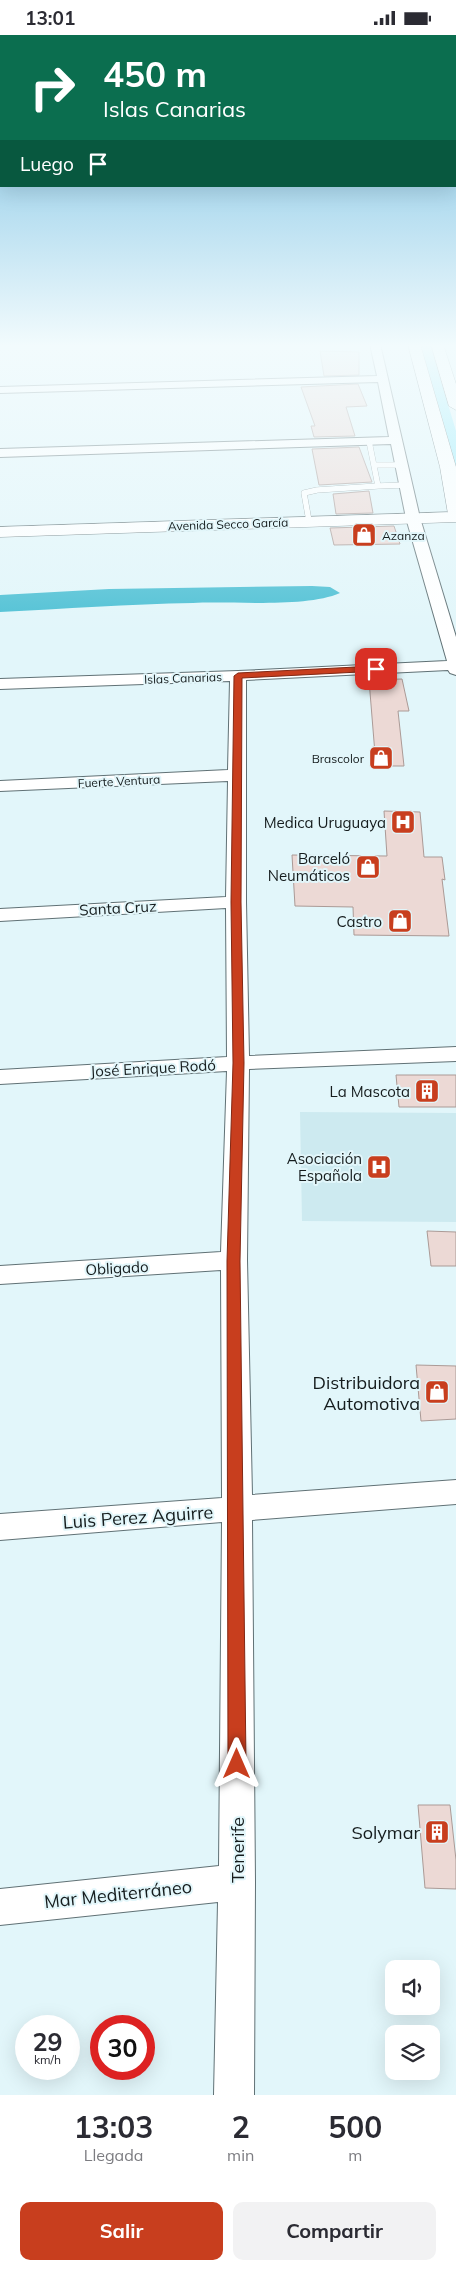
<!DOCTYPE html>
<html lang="es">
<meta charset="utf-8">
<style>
:root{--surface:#fff;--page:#f2f2f3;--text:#2b2b33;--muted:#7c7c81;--accent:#c83e1e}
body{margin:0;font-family:Mulish,sans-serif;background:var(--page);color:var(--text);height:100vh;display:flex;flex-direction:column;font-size:19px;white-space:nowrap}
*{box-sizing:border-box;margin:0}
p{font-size:16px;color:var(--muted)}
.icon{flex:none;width:28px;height:28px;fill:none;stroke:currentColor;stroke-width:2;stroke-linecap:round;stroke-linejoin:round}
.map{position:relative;height:2060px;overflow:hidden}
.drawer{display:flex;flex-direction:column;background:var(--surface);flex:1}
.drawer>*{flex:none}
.top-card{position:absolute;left:0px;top:0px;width:456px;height:152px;box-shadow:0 5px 20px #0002;background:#0b6e4f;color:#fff;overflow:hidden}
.tools{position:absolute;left:385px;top:1925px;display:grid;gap:10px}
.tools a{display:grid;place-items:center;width:55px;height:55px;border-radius:10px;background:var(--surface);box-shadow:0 5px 20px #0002;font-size:25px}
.speed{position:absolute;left:15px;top:1980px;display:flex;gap:10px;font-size:25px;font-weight:700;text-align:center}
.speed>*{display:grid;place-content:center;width:65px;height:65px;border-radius:50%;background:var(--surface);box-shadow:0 5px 20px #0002;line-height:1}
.speed small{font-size:12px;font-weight:400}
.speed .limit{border:8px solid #d22;background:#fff;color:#111}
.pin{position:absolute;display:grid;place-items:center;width:42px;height:42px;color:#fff;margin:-21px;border-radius:10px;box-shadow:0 2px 8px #0006}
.me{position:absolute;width:55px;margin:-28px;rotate:0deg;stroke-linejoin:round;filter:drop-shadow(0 0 4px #0008)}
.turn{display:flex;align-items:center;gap:18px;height:105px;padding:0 20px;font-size:22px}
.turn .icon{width:65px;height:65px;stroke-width:2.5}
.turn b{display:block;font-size:35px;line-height:42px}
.then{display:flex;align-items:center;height:48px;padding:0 20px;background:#0003;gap:10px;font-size:19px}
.eta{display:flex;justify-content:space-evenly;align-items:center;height:85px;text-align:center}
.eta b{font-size:30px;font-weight:700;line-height:35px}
.primary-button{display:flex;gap:10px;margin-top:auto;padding:10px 20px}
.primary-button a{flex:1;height:58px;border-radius:10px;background:var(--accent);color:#fff;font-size:20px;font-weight:700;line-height:58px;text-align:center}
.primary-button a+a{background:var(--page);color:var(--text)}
.status{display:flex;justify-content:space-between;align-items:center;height:35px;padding:0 25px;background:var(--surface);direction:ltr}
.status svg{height:14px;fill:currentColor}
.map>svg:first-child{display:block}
.built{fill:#cdeaf0}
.green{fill:#9aecfb}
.water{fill:#4ec0d4}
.building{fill:#ecd9d5;stroke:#ab9a96}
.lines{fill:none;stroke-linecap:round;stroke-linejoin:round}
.service-casing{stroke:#607175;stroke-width:6}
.minor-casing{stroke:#607175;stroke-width:2}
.tertiary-casing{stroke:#607175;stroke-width:1}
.primary-casing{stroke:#607175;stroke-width:1}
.service{stroke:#fff;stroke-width:5.5}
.minor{fill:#fff;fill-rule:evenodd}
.tertiary{fill:#fff;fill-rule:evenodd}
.primary{fill:#fff;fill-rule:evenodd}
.route{fill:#c83e1e;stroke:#822814}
.labels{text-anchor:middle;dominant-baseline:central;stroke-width:4;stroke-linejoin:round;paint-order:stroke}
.far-street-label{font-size:12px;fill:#151c1d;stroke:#e2f6fa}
.far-poi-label{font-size:12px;fill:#151c1d;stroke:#e2f6fa;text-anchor:start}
.poi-label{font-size:15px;fill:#151c1d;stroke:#e2f6fa;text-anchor:end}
.street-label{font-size:15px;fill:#151c1d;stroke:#e2f6fa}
.near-poi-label{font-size:18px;fill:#151c1d;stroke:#e2f6fa;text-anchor:end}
.near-street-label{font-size:18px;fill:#151c1d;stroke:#e2f6fa}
</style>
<div class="status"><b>13:01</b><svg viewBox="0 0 49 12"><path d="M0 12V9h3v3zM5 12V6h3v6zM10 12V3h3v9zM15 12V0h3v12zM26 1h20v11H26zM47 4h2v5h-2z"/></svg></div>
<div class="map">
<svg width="456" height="2060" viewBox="0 0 456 2060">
<rect width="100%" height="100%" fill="#e2f6fa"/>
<!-- built -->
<path class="built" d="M300,1077L456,1078V1187L302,1186Z"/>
<!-- green -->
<path class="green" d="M420,309H430L456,396V432Z"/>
<!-- water -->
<path class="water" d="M312,551L330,552L340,558C306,573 233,566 193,568C129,569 64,574 0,577V560L109,554Z"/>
<!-- building -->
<path class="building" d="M320,316L359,317V340L324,341Z
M358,349L367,371L346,372L355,401L314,402L311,391H315L301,352Z
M359,412L372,447L319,450L312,414Z
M369,456L373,478L336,479L333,459Z
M394,491L400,509L334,510L330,493Z
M402,644L409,676H398L404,731H376L369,645Z
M384,776L420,777L424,822H442L445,845L442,844L449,901L354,900L353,872L295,871L292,820L387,821Z
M396,1040H456V1072H399Z
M427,1196L456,1197V1231H431Z
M416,1330L456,1331V1384L421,1386Z
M418,1770H450L456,1825V1854L425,1853Z"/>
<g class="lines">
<defs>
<path id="service" d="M374,430H401
M378,451L405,450
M309,486L304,458L317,455L378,451L369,406"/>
<path id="minor" d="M370,309H380L420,483L456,602V640L450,638L448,635L246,645V867L249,1021L456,1012V1026L249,1034L247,1225L252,1460L456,1445V1469L252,1485L255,1847L254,2060H214L218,1867L0,1890V1854L219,1831L222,1487L0,1505V1479L222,1463L221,1235L0,1249V1231L221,1217L227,1036L0,1049V1035L227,1022L226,873L0,886V874L226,862L228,746L0,756V746L228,735L230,646L0,654V644L238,636L447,626L406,483L391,409L0,422V414L389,402L378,347L0,358V352L377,341Z"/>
<path id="tertiary" d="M456,477V487L0,502V492Z"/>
<path id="primary" d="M408,309H420L456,432V484L450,482L448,479L440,432Z
M431,309H443L456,349V375L449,371Z"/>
</defs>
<!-- service casing -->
<use href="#service" class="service-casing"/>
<!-- minor casing -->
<use href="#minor" class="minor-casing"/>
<!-- tertiary casing -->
<use href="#tertiary" class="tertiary-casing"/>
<!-- primary casing -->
<use href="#primary" class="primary-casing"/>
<!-- service -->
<use href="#service" class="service"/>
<!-- minor -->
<use href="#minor" class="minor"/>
<!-- tertiary -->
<use href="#tertiary" class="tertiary"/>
<!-- primary -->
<use href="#primary" class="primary"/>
</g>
<!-- sky -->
<linearGradient id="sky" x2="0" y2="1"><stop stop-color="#6ab9e0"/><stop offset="0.52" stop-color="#f2fbfd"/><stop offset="1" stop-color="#f2fbfd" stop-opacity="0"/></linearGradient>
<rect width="456" height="597" fill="url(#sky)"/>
<!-- route -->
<path class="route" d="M376,631L379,632V636L242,643L241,867L244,1028L240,1226L246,1729L243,1735L237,1738L231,1735L228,1729L227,1226L233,1028L231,867L234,641L238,638Z"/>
<!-- icons -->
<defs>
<symbol id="shop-square" viewBox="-11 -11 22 22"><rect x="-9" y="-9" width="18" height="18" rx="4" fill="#c83e1e" stroke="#e2f6fa"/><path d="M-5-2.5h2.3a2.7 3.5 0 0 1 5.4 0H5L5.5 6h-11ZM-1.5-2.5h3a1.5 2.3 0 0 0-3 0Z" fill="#fff"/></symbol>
<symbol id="hospital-square" viewBox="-11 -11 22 22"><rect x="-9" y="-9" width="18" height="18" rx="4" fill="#c83e1e" stroke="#e2f6fa"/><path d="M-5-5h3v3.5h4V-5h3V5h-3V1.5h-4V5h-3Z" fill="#fff"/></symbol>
<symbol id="building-square" viewBox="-11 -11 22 22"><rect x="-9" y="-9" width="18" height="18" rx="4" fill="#c83e1e" stroke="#e2f6fa"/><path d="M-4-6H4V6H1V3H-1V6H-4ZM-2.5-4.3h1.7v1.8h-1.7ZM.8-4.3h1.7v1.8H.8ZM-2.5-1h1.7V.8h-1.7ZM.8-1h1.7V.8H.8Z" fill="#fff"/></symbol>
</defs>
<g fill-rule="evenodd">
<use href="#shop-square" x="350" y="486" width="28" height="28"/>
<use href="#shop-square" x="367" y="709" width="28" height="28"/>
<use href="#hospital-square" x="389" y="773" width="28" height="28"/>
<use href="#shop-square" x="354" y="818" width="28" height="28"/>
<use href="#shop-square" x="386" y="872" width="28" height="28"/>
<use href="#building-square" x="413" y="1042" width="28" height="28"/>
<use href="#hospital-square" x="365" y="1118" width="28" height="28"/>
<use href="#shop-square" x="423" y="1343" width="28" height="28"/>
<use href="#building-square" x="423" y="1783" width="28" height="28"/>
</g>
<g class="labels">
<!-- far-street labels -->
<g class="far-street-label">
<text transform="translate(228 489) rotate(-2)">Avenida Secco García</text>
<text transform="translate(183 643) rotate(-2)">Islas Canarias</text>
<text transform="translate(119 746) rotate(-3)">Fuerte Ventura</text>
</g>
<!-- far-poi labels -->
<g class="far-poi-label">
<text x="382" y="500">Azanza</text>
<text x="364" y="723" text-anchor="end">Brascolor</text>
</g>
<!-- poi labels -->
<g class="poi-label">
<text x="386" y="787">Medica Uruguaya</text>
<text x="350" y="823">Barceló<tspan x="350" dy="17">Neumáticos</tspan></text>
<text x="382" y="886">Castro</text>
<text x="410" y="1056">La Mascota</text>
<text x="362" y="1123">Asociación<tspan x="362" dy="17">Española</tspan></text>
</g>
<!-- street labels -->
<g class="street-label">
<text transform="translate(118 873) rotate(-3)">Santa Cruz</text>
<text transform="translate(153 1033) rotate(-3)">José Enrique Rodó</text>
<text transform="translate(117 1233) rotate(-3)">Obligado</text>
</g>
<!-- near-poi labels -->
<g class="near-poi-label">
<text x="420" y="1347">Distribuidora<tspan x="420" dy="21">Automotiva</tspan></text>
<text x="420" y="1797">Solymar</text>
</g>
<!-- near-street labels -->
<g class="near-street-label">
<text transform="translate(138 1482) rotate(-4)">Luis Perez Aguirre</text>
<text transform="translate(237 1815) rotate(-90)">Tenerife</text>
<text transform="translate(118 1859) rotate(-6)">Mar Mediterráneo</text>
</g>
</g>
</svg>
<div class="tools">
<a><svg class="icon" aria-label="sound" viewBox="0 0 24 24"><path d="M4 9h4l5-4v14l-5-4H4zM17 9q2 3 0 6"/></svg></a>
<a><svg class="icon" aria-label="layers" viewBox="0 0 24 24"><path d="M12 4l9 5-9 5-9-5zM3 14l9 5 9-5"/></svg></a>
</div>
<div class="speed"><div>29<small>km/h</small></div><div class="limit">30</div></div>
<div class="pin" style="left:376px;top:634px;background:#d93025"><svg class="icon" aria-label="arrive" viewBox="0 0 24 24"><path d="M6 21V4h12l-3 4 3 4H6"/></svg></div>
<svg class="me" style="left:237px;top:1729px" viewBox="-20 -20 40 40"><path d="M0-17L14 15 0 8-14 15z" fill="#c83e1e" stroke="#fff" stroke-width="4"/></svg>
<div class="top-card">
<div class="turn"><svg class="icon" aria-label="right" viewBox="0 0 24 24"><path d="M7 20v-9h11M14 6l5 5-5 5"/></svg><div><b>450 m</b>Islas Canarias</div></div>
<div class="then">Luego<svg class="icon" aria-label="arrive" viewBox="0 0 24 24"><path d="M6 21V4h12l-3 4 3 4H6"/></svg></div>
</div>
</div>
<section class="drawer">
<div class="eta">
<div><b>13:03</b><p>Llegada</p></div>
<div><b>2</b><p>min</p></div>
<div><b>500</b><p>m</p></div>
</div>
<div class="primary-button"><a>Salir</a><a>Compartir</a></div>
</section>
